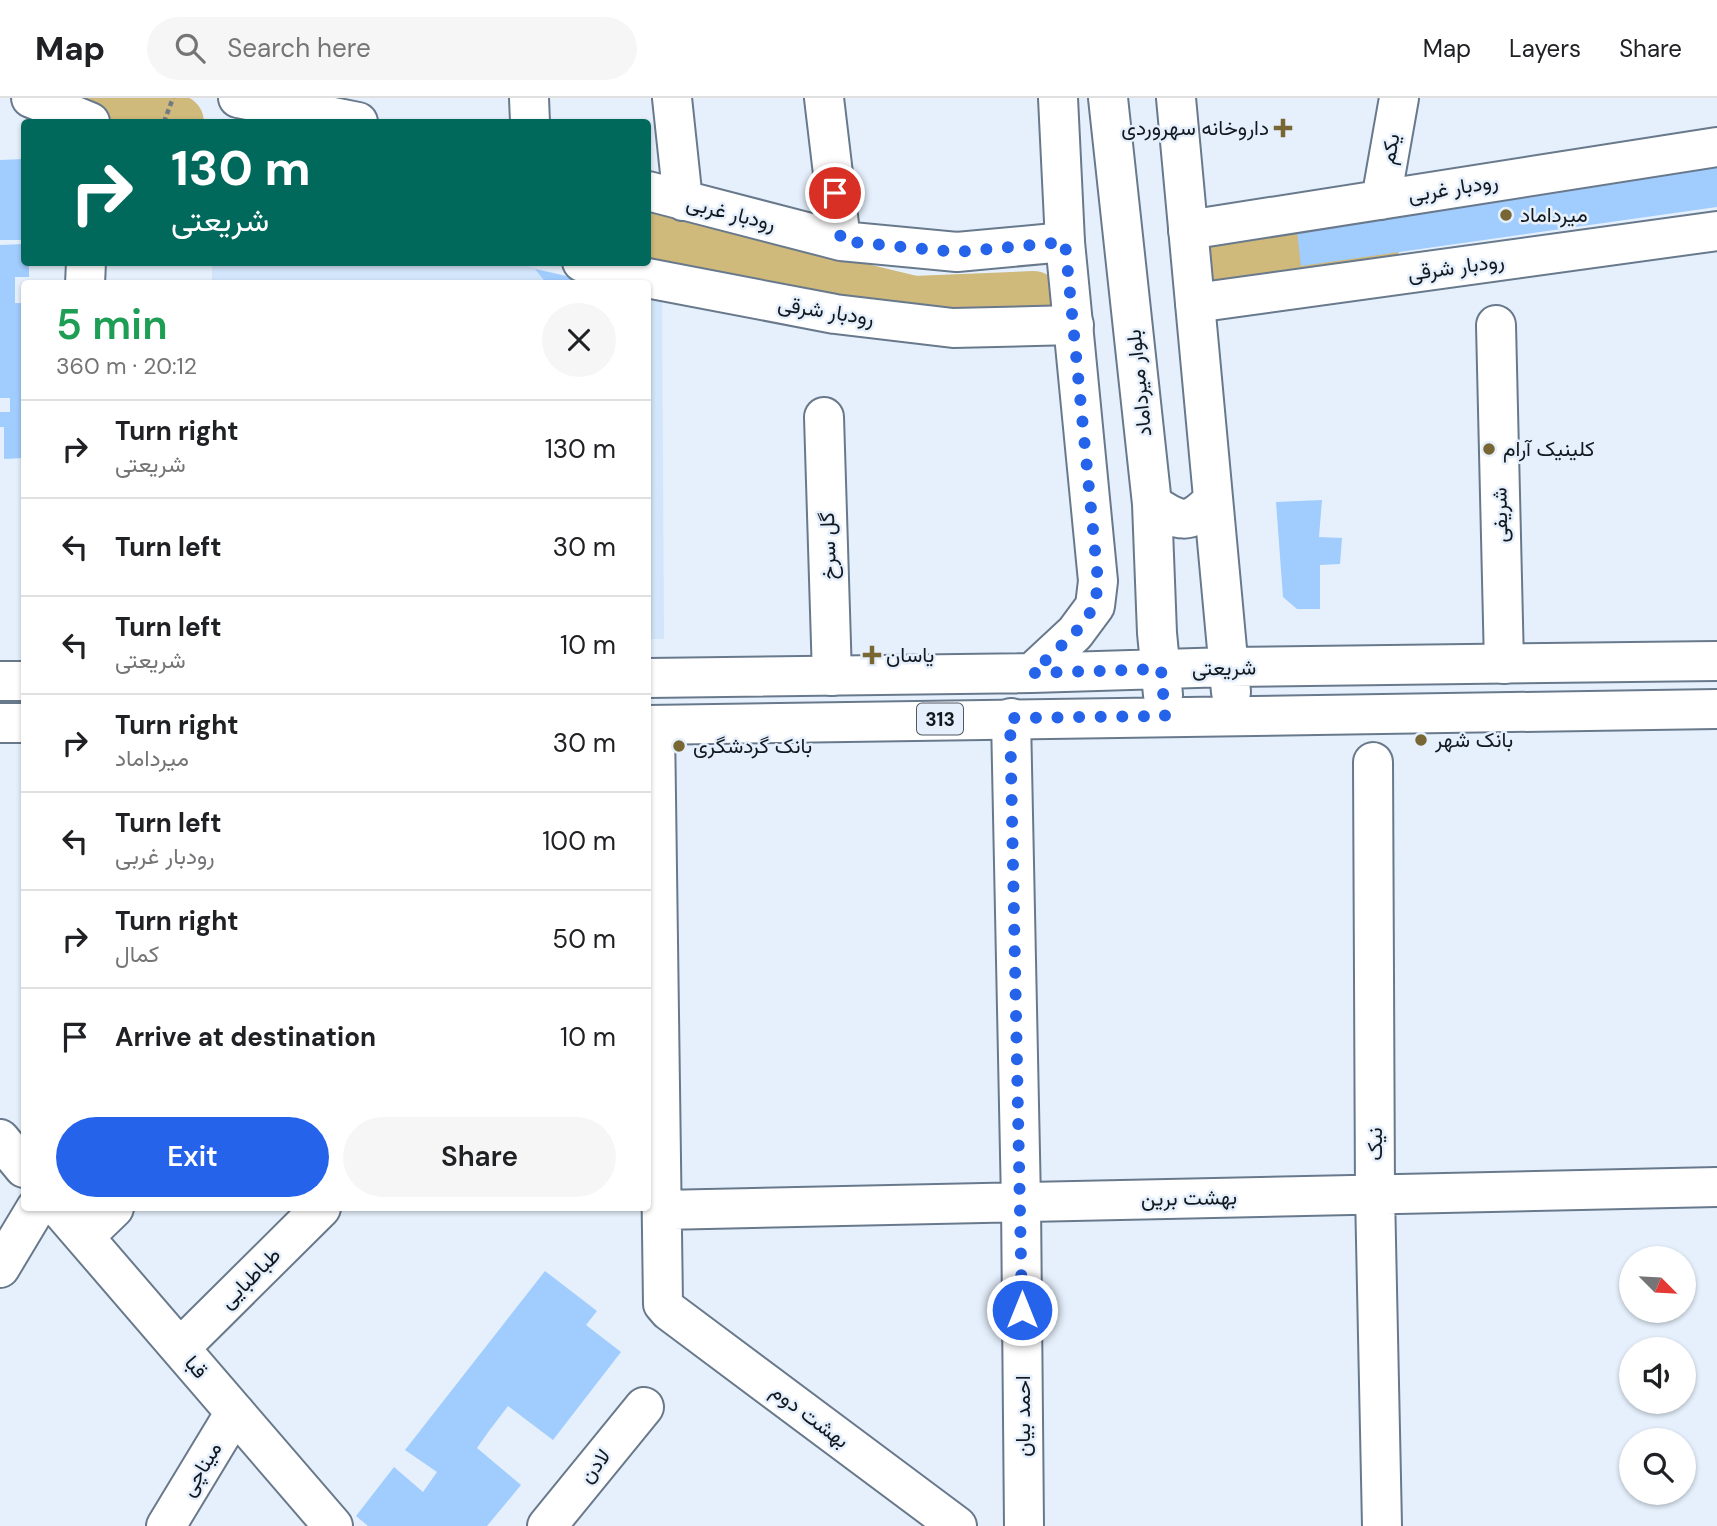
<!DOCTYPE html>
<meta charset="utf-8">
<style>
:root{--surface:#fff;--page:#f6f6f6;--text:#202124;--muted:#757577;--line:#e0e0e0;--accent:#2563eb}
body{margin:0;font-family:"DM Sans",Vazirmatn,sans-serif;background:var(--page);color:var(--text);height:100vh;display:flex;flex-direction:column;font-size:26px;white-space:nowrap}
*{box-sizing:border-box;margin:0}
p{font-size:23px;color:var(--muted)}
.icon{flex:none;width:38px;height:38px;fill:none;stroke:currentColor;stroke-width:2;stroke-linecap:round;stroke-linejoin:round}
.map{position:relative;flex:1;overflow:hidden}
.side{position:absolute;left:21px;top:182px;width:630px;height:931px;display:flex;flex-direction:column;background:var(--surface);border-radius:7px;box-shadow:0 2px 5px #0004}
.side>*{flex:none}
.banner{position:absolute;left:21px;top:21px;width:630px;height:147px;border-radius:7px;box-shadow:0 2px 5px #0004;background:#00695c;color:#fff;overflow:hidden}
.needle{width:46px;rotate:114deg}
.tools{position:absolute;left:1619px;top:1148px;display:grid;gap:14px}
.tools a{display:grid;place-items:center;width:77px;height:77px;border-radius:50%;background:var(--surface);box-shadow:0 2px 5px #0004;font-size:35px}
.pin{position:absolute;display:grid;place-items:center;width:60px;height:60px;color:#fff;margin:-30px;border:4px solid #fff;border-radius:50%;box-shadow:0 2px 7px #0007}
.me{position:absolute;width:77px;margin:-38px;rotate:0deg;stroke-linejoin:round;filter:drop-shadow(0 0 5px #0008)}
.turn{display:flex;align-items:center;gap:24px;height:147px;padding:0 35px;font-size:32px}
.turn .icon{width:91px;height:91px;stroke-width:2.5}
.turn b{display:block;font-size:49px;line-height:60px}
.round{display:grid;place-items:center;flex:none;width:74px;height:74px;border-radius:37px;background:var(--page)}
.overview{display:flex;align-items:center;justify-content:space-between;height:119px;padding:0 35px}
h1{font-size:42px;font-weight:600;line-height:52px;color:#1e9e55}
.cta{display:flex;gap:14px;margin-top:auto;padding:14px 35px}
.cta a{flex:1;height:80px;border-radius:42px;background:var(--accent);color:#fff;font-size:28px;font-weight:600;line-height:80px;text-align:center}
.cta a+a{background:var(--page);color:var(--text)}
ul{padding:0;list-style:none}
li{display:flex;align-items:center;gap:21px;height:98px;padding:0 35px;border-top:2px solid var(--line)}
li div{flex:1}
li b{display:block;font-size:26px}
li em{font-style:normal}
header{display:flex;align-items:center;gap:42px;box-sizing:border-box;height:98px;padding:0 35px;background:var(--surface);border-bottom:2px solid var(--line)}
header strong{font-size:33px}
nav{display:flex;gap:38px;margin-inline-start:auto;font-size:24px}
.search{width:490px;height:63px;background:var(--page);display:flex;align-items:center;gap:18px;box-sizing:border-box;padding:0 24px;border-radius:38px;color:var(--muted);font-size:26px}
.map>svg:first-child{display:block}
.built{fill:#d3e5fa}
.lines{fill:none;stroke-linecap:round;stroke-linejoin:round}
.river{stroke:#cfb97b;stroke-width:54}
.building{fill:#a1ccfe}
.minor-casing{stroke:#69798c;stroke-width:42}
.major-casing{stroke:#69798c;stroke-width:42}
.path{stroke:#717983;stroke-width:4.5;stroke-dasharray:5 3.5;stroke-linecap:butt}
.minor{stroke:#fff;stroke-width:38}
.major{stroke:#fff;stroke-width:38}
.route{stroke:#2563eb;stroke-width:12;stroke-dasharray:0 21.6}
.poi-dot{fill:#786735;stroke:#e5f0fc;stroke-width:2.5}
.labels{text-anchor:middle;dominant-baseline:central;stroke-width:5;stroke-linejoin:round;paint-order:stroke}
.shield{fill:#e5f0fc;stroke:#515961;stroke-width:2}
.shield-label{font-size:19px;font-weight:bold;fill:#12181f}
.poi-label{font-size:21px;fill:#12181f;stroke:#e5f0fc;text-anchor:start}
.street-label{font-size:21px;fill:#12181f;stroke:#e5f0fc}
</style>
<header>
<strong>Map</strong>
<div class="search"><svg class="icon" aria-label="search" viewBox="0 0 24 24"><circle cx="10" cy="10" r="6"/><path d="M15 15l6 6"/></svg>Search here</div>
<nav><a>Map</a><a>Layers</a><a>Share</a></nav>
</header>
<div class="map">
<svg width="1717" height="1428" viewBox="0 0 1717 1428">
<rect width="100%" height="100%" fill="#e5f0fc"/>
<!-- built -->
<path class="built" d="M212,164H508L597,185L212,186Z
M648,198L662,201L664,541H648Z"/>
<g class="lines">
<!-- river -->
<path class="river" d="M110,0L177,24
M648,141L914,205L1034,200
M1230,167L1374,144"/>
</g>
<!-- building -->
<path class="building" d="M24,61V142H0V62Z
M1717,62V109L1301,168L1296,125Z
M24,146V164H29V179H15V205H24V360L4,361V329H0V314H10V300H0V147Z
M535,171L592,184V186H547Z
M1322,402L1319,439L1342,440L1340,466L1320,467V511H1297L1283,499L1276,404Z
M545,1173L597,1213L586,1227L621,1254L553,1342L508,1308L489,1333L477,1350L521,1387L487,1428H368L356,1418L394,1369L423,1394L437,1374L405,1352Z"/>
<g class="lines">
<defs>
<path id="minor" d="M31,0L90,24
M238,0L358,24
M529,0L530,24
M672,0L683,103
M824,0L841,143
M648,93L841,143L957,154L1065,144
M1381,102L1399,0
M1188,132L1717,49
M582,164L647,180L835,216L953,230L1074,227
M85,186L86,164
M1195,205L1717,133
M1496,227L1504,566
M824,319L832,578
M1011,620L1021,1104L1024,1428
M655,627L663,1206L669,1213L957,1428
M1373,664L1375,1095L1382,1428
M0,1041L24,1070
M59,1110L333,1428
M662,1112L1717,1089
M84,1139L114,1110
M0,1170L36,1110
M180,1250L321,1110
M166,1428L235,1314
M547,1428L644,1309"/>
<path id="major" d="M1108,0L1152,406L1157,535L1163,597
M1176,0L1231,594
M1152,406C1180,424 1188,428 1212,403
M1032,575L1075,535L1095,508L1098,483L1065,144L1058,0
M648,580L1032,575L1229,569L1717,563
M0,583H24
M0,625H24
M648,627L1717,611"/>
</defs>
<!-- minor casing -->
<use href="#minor" class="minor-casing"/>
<!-- major casing -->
<use href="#major" class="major-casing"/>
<!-- path -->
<path class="path" d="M164,24L173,0"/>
<!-- minor -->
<use href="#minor" class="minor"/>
<!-- major -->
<use href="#major" class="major"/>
</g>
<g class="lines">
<!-- route -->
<path class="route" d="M835,95L841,143L957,154L1065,144L1098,483L1095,508L1075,535L1032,575L1161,571L1165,618L1010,620L1022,1212"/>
</g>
<!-- markers -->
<g class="poi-dot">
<path d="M1279.5 19.5h7v7h7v7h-7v7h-7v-7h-7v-7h7z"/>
<circle cx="1506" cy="117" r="7"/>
<circle cx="1489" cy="351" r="7"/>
<path d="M868.5 546.5h7v7h7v7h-7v7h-7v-7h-7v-7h7z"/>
<circle cx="1421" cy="642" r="7"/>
<circle cx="679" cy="648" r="7"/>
</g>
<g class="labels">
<!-- shield labels -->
<rect class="shield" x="917" y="605.5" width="46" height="31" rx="5"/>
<g class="shield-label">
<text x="940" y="621">313</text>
</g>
<!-- poi labels -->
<g class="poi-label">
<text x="1269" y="30" text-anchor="end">داروخانه سهروردی</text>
<text x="1520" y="117">میرداماد</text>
<text x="1503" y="351">کلینیک آرام</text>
<text x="886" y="557">یاسان</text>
<text x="1435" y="642">بانک شهر</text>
<text x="693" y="648">بانک گردشگری</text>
</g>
<!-- street labels -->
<g class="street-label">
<text transform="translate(1390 51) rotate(-80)">یکم</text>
<text transform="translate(1453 90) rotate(-9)">رودبار غربی</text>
<text transform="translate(731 115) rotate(14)">رودبار غربی</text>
<text transform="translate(1456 169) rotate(-8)">رودبار شرقی</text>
<text transform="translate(826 213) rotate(9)">رودبار شرقی</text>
<text transform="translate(1139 285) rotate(-96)">بلوار میرداماد</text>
<text transform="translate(1500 417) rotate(-91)">شریفی</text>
<text transform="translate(828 448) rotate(-92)">گل سرخ</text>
<text transform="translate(1224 570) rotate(-1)">شریعتی</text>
<text transform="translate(1375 1046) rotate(-90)">نیک</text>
<text transform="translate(1189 1100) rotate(-1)">بهشت برین</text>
<text transform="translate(250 1180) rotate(-45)">طباطبایی</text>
<text transform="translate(196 1269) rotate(49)">قبا</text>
<text transform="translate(810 1318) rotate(37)">بهشت دوم</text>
<text transform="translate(1023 1318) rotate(-90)">احمد بیان</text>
<text transform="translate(595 1368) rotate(-51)">لادن</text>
<text transform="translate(201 1371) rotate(-59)">میناچی</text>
</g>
</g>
</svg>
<div class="tools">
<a><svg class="needle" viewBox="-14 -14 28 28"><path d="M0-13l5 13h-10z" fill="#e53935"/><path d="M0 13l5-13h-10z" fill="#757577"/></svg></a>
<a><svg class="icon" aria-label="sound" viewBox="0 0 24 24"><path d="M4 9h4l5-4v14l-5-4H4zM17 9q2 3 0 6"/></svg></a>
<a><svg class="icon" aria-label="search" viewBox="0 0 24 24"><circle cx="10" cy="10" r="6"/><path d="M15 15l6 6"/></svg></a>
</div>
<div class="pin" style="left:835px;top:95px;background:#d93025"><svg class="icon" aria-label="arrive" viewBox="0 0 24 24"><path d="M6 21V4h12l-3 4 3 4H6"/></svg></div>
<svg class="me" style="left:1022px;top:1212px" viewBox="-20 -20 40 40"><circle r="17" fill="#2563eb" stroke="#fff" stroke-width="3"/><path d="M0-11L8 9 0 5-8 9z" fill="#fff"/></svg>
<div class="banner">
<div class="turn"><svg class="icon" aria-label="right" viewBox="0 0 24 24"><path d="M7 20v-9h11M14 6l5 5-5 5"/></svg><div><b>130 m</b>شریعتی</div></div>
</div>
<section class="side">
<div class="overview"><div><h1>5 min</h1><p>360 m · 20:12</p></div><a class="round"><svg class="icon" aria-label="close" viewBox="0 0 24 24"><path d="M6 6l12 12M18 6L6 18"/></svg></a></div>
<ul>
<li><svg class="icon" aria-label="right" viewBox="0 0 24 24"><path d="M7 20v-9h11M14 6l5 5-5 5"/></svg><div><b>Turn right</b><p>شریعتی</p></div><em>130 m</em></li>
<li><svg class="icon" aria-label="left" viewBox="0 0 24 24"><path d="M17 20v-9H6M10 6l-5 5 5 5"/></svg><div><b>Turn left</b></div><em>30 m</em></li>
<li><svg class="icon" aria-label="left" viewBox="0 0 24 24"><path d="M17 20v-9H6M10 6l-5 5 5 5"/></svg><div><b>Turn left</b><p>شریعتی</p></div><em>10 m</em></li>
<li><svg class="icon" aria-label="right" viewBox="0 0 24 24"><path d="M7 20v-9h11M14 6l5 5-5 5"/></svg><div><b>Turn right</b><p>میرداماد</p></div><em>30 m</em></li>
<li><svg class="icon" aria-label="left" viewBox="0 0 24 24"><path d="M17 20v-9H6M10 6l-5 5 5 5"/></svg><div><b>Turn left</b><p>رودبار غربی</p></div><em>100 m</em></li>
<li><svg class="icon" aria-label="right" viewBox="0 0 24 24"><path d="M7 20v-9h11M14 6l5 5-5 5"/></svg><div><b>Turn right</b><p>کمال</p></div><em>50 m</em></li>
<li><svg class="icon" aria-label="arrive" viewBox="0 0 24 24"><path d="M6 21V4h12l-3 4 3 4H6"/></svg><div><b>Arrive at destination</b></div><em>10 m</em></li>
</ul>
<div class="cta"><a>Exit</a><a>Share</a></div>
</section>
</div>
